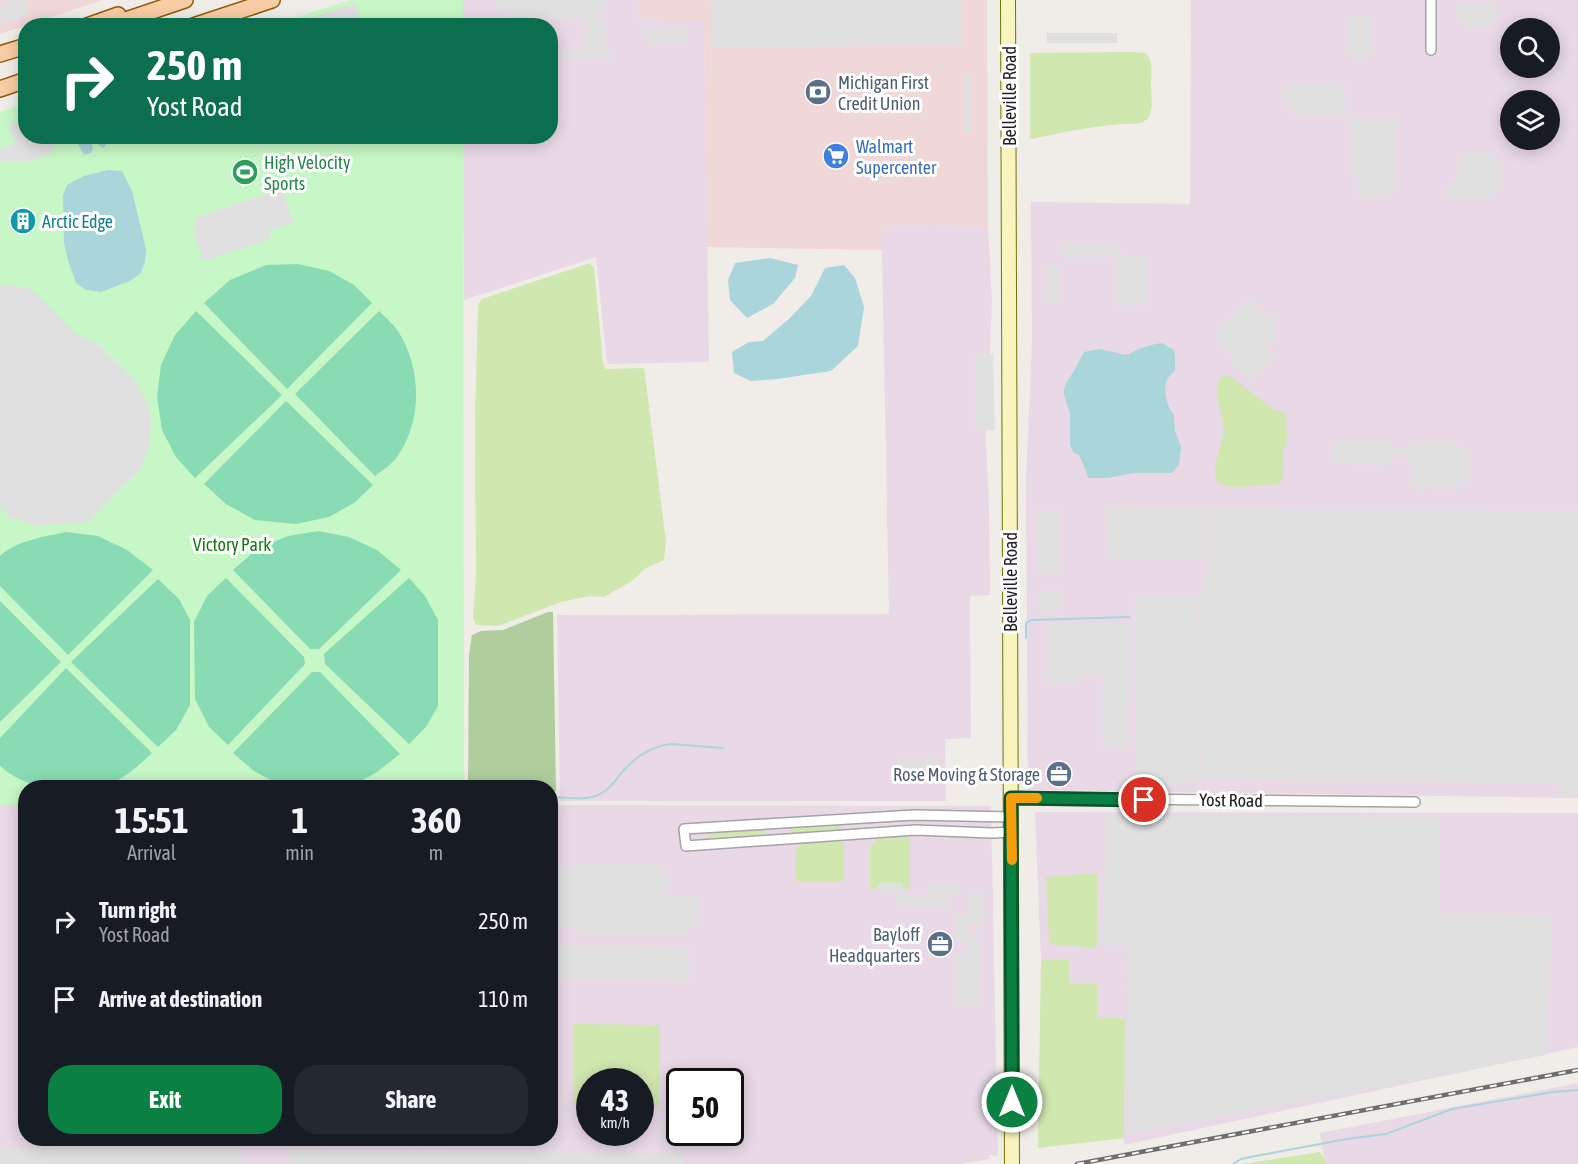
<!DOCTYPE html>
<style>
:root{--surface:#171b24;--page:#242831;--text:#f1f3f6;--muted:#9ea1a6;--accent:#0b8043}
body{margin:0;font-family:"Asap Condensed",sans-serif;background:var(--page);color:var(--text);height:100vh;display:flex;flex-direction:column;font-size:22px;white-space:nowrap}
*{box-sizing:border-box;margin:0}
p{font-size:20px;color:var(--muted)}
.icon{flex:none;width:33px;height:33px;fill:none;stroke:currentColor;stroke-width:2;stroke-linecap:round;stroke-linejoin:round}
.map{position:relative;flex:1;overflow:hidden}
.panel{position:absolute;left:18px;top:780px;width:540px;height:366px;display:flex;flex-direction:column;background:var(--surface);border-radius:24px;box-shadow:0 3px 15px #0003}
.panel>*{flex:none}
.banner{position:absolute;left:18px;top:18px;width:540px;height:126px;border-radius:24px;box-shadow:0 3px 15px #0003;background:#0b6e4f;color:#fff;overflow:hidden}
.fabs{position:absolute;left:1500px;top:18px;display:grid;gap:12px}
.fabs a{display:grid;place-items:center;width:60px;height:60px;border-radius:50%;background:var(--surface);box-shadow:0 3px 15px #0003;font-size:30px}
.speed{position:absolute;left:576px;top:1068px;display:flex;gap:12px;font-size:30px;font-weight:700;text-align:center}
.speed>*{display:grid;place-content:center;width:78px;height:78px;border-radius:50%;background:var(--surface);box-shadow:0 3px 15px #0003;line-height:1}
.speed small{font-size:15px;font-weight:400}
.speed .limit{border:3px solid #111;border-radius:9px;background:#fff;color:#111}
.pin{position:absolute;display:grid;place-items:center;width:51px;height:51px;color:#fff;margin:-26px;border:3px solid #fff;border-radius:50%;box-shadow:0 2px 6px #0007}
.me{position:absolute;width:66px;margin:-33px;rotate:0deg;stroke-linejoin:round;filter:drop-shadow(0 0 4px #0008)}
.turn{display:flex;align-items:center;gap:21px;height:126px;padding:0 30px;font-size:27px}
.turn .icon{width:78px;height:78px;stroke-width:2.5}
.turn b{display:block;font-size:42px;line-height:51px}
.eta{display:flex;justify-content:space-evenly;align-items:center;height:102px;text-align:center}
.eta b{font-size:36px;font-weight:700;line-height:42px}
.primary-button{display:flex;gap:12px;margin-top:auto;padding:12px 30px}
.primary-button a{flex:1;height:69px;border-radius:24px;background:var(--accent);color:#fff;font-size:24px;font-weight:700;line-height:69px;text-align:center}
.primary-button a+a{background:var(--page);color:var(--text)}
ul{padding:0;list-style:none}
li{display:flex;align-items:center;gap:18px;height:78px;padding:0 30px}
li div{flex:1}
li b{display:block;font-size:22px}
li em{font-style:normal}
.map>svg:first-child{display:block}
.commercial{fill:#f0d7d8}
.industrial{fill:#e9d9e7;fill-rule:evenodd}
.grass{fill:#d0e7af}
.forest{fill:#b0cd9d}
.park{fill:#c7f7c6}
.pitch{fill:#88dbb3}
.parking{fill:#e0e0e0}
.water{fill:#a9d5db}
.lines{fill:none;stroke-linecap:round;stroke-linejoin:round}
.stream{stroke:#a9d5db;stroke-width:2}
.minor-casing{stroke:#a4a4a4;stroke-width:12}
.secondary-casing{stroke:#72740a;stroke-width:16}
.primary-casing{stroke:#955907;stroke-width:18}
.minor{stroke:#fff;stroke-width:9}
.secondary{stroke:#f7f4be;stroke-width:14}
.primary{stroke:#f8cca4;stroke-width:15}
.rail-casing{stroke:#6e6e6e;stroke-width:4.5}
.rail{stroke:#fff;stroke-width:2;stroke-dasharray:7;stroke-linecap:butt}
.route-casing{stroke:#07532c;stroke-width:15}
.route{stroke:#0b8043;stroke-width:10}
.slow{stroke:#f59e0b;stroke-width:10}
.labels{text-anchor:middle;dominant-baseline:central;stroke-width:6;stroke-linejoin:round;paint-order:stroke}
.service-label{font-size:18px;fill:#4e5e75;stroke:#fff;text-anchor:end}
.street-label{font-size:18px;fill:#202020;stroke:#fff}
.shop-label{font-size:18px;fill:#366cbe;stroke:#fff;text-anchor:start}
.leisure-label{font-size:18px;fill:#27864d;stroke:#fff;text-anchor:start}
.culture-label{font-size:18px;fill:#0d838f;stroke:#fff;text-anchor:start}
.park-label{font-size:18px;fill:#127b11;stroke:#fff}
</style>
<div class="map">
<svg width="1578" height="1164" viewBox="0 0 1578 1164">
<rect width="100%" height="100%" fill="#f0ece7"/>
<!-- commercial -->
<path class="commercial" d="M0,0H103L0,34Z
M637,0H987L988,227L883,225L882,250L707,247L704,22L638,20Z"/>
<!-- industrial -->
<path class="industrial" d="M463,0H637L638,20L704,21L709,362L607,364L596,257L464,300L463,137L550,136V26L463,25Z
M1191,0H1578V798L1028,790L1026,482L1032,341L1031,202L1190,204ZM1510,28H1550V68H1510ZM1510,100H1550V140H1510Z
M882,225L988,227L992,301L986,438L989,508L990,595L970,596L971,738L945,739L946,801H560L557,615L889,614L882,250Z
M0,805H25L26,1138H550L551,805L991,806L998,1156L990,1155L989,1159L962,1164H0ZM590,1082H640V1132H590ZM680,1082H730V1132H680Z
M1035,812L1578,813V1047L1124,1145L1125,1018L1098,1017L1070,984L1069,960H1041Z
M1578,1083V1164H1325L1320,1133Z"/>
<!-- grass -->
<path class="grass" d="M1133,52L1145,53C1154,60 1151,72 1151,83C1151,93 1154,112 1147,119C1140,126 1129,123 1120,124C1090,127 1061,132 1032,139L1030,138V53Z
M590,263L594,268L603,363L606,369L644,368L666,542L664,560L646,568L632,581L604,597L590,596L561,602L498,626L476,625L473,617L476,574L475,421L478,305L482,299Z
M1226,375L1230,376L1273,409L1283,412L1286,415L1287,441L1282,454L1284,467L1282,481C1274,488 1269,484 1260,485C1245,486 1230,490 1217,482C1210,465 1223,448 1223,430C1224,413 1211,394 1220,378Z
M840,825V830L792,833L791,828Z
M765,830L766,834L708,838V835L722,832Z
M907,836L910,840V890H903V883H878V889H870V849C876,834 893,837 907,836Z
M839,840L844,844V881H796C796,872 794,861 796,852C799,837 826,841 839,840Z
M1097,873V947L1096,948L1049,944L1046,877Z
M1041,960H1069L1070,984H1098V1017L1125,1018L1124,1138L1038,1148Z
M574,1024L660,1025L659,1106H641L640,1082H590L589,1106H573Z
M1320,1152L1325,1159L1326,1164H1242Z"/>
<!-- forest -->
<path class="forest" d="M548,612H553L556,791L551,792L550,788L468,787L469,655L472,635L481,631L503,630Z"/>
<!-- park -->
<path class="park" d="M350,0H463V25L270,26Z
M25,103L26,136L463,137L464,787L26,788L25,805H0V112Z"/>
<!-- pitch -->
<path class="pitch" d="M298,264L329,271L354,285L372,303L287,389L204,303L230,280L266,265Z
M196,311L282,395L195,478L176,457L162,430L157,397L161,365L175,335Z
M379,311C385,317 393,324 398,331C421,367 423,418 399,454C394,463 383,470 375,476L295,394Z
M286,401L373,485L354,503L329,517L296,524L255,520L226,504L204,484Z
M318,531L349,537L377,550L401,570L319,649H310L233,570L258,548L288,536Z
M66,532L98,536L127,550L153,570L68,655L0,586V556C17,540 44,537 66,532Z
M226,578L304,657L305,664L228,745L209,727L195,699L194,622L207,596Z
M409,578L425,596L438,620V706L426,727L409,744L325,664L324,654Z
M158,579L179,599L190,620V705L176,730L158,747L71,662Z
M0,601L61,662L0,722Z
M66,668L152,753C138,766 121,782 102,787C96,789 86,788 79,788C47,788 26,788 0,766V738Z
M312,672H320L400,754L377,772L352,786L285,788L254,771L233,753Z"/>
<!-- parking -->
<path class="parking" d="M9,0H20L21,2L26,1L31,14L0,25V3Z
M494,0H605V9L598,10V19H606V50H611V58H564V50H596L583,49V19H508V10H494Z
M711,0H962V46L712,47Z
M355,3L360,16L337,24L338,25H288Z
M1457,3H1495V22H1489V28L1463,27V22L1457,21Z
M1348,16L1372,17V57H1348Z
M647,27L689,28L688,43H647Z
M1047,33H1117V43H1047Z
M963,73H970L971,131H964Z
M1283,84L1346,85L1345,115H1292V107H1283Z
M1350,117L1397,118L1396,187H1390L1389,197H1357V177L1350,176Z
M25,118L26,136L56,137L58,144L51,147L53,153L29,161H0V148L15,144L9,124Z
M1461,154H1494L1495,161H1502V191H1495V197H1445V183L1458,182V161L1461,160Z
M282,189L293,223L269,231L271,239L203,261L192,227L196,225L194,218Z
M1062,244L1118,245V255L1147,256L1146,306H1115V258L1062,257Z
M1046,266H1061L1060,302H1045Z
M0,286H15L27,288L37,294L77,335L97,343L135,380L149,407L151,425L150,442L145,459L139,471L90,521L79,524L31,525L21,519H11L0,507Z
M1253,297L1259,308L1265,314L1276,316V343H1266L1267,349L1275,358L1248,379L1217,342L1218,327Z
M975,354H993L995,430H975Z
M1333,440L1392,441V448H1411L1412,442H1460L1461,449H1469V482L1460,481V489L1411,488V457H1392L1391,465L1332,464Z
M1106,506L1205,507V560H1107Z
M1208,508L1578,511V794H1559V785L1556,783L1201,780L1199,595L1207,569Z
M1037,510L1060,511L1061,574H1037Z
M1037,591H1061V609H1037Z
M1134,595H1198L1200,780H1191L1190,785L1173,784L1170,789H1136Z
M1122,622V624H1130V747H1101V676H1078V683L1047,684L1045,623Z
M896,757H938L939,769H896Z
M1105,816L1439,817V913L1552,915L1546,1055L1127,1135L1128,946L1100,945L1106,864Z
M577,864H661L662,871H669V890H663L662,895L699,897L698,926L687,927V935L577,934L576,927H560L559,934H551V870H577Z
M878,883H903V894L914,895H927L928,883L959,884V895H948V907L896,906V894H878Z
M968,891H983V923H968V932L980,933L979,1006H955V953H967V943H956V914H968Z
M551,945L690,947V981L551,979Z
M0,1147L241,1149V1164H0Z
M289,1150L684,1154V1164H289Z"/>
<!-- water -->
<path class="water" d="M76,137H106C108,142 107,144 103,148L96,143L92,144L93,149L91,153L84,155L77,142Z
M108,170L122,171L132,191L146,249L145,261L141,273L130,281L101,292L86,290L76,283L68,260L64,243L63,195L67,185L84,176Z
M770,258L798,265L795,278L773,304L747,318L730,300L728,280L735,263Z
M844,265L855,278L864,307L858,346L831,371L777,379L751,381L734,373L732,352L749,342L763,341L789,319L811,296L825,268Z
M1162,343L1174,350L1175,357V370C1173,373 1170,375 1168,378C1162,388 1167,407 1174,415L1175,431L1181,447L1179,465L1172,473H1133L1108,478H1088L1084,466L1079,455L1074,453L1070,445V413L1064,395V389L1066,383L1074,371L1084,352L1099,349L1118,353C1130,358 1131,351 1142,348C1148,345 1156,344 1162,343Z"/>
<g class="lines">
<!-- stream -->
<path class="stream" d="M1026,638V623L1031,620L1129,617
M550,797C565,797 585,801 598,795C610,790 617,778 625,769C638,755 653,746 671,744L723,748
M1233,1164L1241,1159L1250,1157L1347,1139L1386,1134L1452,1109L1553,1092L1578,1090"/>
<defs>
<path id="minor" d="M1431,0V50
M1011,798L1415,802
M1011,817L914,815L684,829L686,846L915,830L992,833L1011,832"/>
<path id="secondary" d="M1008,0L1012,1164"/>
<path id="primary" d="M87,26L118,15
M108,26L185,0
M193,26L272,0
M0,54L26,46
M0,89L26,80"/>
</defs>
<!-- minor casing -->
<use href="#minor" class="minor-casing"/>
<!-- secondary casing -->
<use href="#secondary" class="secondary-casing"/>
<!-- primary casing -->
<use href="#primary" class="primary-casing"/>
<!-- minor -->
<use href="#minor" class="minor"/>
<!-- secondary -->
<use href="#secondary" class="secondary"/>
<!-- primary -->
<use href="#primary" class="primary"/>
<defs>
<path id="rail" d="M1077,1164L1578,1070"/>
</defs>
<!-- rail casing -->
<use href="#rail" class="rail-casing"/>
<!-- rail -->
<use href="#rail" class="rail"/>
</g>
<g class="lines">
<defs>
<path id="route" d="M1012,1102L1011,798L1144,800"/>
</defs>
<!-- route casing -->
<use href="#route" class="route-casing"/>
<!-- route -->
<use href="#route" class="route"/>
<!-- slow -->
<path class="slow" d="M1012,860L1011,798H1037"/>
</g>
<!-- icons -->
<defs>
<symbol id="bank-disc" viewBox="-11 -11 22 22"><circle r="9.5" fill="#5c6f8a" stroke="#fff"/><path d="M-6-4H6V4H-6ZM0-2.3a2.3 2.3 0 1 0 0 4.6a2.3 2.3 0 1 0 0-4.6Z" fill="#fff"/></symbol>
<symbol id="supermarket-disc" viewBox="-11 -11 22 22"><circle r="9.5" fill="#3f7fe0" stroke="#fff"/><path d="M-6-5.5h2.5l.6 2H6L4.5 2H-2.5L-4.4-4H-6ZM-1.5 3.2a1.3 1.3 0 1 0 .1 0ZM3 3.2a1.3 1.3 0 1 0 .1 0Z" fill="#fff"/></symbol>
<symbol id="stadium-disc" viewBox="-11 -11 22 22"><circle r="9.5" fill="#2e9e5b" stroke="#fff"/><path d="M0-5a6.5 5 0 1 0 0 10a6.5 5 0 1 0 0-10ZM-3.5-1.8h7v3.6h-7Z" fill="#fff"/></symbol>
<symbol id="building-disc" viewBox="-11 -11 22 22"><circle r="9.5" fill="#0f9aa8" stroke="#fff"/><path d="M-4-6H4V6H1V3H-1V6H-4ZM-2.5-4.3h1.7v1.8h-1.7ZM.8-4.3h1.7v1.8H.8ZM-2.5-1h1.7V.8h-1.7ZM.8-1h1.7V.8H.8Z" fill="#fff"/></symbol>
<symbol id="office-disc" viewBox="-11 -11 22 22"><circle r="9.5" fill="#5c6f8a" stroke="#fff"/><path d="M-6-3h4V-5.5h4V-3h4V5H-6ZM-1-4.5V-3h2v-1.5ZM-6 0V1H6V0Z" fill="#fff"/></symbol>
</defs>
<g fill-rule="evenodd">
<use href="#bank-disc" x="803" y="77" width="30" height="30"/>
<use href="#supermarket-disc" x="821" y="141" width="30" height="30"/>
<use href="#stadium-disc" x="230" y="157" width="30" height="30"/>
<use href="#building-disc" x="8" y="206" width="30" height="30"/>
<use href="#office-disc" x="1044" y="759" width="30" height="30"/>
<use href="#office-disc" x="925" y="929" width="30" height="30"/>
</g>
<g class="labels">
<!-- service labels -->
<g class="service-label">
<text x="838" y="82" text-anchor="start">Michigan First<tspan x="838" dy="21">Credit Union</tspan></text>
<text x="1040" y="774">Rose Moving &amp; Storage</text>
<text x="920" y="934">Bayloff<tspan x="920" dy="21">Headquarters</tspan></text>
</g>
<!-- street labels -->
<g class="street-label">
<text transform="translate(1009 96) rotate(-90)">Belleville Road</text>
<text transform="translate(1010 582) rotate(-90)">Belleville Road</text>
<text transform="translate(1231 800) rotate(1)">Yost Road</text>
</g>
<!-- shop labels -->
<g class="shop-label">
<text x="856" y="146">Walmart<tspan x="856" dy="21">Supercenter</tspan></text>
</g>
<!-- leisure labels -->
<g class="leisure-label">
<text x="264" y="162">High Velocity<tspan x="264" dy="21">Sports</tspan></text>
</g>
<!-- culture labels -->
<g class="culture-label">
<text x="42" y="221">Arctic Edge</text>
</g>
<!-- park labels -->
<g class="park-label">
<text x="232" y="544">Victory Park</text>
</g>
</g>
</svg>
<div class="fabs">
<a><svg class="icon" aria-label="search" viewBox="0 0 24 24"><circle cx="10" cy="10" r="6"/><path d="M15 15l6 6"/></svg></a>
<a><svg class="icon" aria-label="layers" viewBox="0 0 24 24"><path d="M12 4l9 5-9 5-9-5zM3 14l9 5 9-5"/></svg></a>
</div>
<div class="speed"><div>43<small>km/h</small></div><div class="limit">50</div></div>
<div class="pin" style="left:1144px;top:800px;background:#d93025"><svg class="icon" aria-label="arrive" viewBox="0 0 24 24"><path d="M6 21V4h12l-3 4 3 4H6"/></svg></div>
<svg class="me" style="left:1012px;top:1102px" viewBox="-20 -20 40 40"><circle r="17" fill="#0b8043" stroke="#fff" stroke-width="3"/><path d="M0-11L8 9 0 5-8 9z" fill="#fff"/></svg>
<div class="banner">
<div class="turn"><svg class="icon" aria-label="right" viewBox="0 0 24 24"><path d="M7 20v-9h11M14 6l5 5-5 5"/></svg><div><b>250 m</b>Yost Road</div></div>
</div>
<section class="panel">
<div class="eta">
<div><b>15:51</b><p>Arrival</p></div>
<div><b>1</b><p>min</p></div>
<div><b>360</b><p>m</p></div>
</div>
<ul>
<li><svg class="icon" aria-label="right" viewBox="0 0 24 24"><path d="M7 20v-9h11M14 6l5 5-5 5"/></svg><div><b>Turn right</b><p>Yost Road</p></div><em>250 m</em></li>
<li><svg class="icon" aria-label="arrive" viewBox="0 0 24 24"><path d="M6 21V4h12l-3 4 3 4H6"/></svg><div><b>Arrive at destination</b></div><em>110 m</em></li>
</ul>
<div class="primary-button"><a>Exit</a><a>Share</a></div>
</section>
</div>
